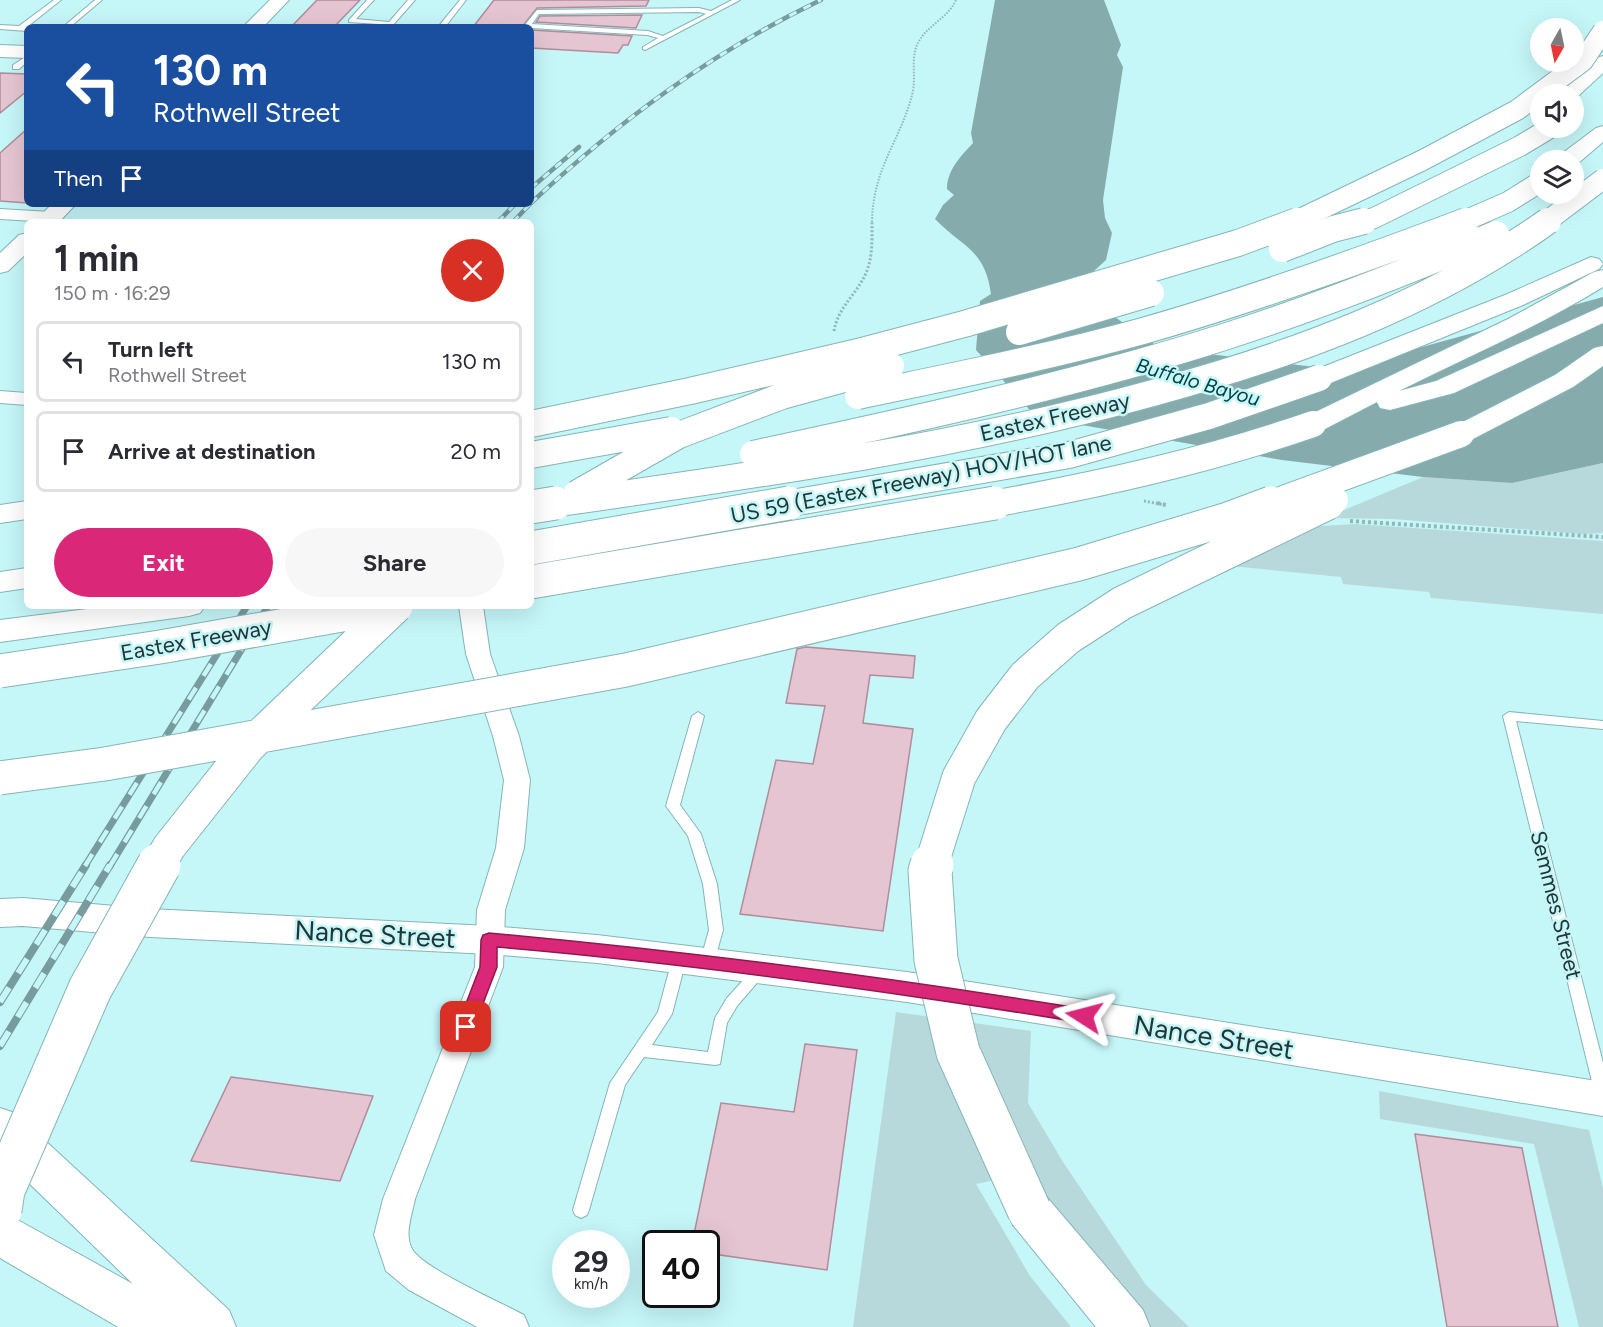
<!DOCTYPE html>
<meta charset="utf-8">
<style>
:root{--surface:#fff;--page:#f7f7f7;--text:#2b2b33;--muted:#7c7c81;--line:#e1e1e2;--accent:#db2777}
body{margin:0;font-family:Figtree,sans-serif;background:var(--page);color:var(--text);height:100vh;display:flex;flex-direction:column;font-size:22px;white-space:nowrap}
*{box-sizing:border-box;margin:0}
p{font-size:20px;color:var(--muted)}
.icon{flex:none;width:33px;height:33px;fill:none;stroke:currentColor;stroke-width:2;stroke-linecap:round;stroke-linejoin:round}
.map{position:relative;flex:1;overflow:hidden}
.drawer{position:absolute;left:24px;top:219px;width:510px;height:390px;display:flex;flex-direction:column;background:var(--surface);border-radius:9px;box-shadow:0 6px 24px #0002}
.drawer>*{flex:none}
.banner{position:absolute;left:24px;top:24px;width:510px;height:183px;border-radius:9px;box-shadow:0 6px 24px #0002;background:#1a4fa0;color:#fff;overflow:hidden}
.needle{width:39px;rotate:189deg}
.controls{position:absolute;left:1530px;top:18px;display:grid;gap:12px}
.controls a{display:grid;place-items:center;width:54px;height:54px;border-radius:50%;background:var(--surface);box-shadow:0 6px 24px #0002;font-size:30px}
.speed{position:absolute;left:552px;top:1230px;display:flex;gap:12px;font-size:30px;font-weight:700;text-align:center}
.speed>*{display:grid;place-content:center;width:78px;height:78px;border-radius:50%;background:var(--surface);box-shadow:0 6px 24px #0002;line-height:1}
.speed small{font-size:15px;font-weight:400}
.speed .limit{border:3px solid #111;border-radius:9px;background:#fff;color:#111}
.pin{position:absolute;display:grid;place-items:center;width:51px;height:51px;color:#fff;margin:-26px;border-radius:12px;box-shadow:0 3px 9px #0006}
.me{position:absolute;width:66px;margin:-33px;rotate:279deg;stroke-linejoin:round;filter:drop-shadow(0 0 4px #0008)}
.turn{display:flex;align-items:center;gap:21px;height:126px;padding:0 30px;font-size:27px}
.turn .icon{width:78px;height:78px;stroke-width:2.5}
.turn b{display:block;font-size:42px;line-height:51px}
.then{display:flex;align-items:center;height:57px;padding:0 30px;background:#0003;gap:12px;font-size:22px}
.round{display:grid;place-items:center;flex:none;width:63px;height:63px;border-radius:32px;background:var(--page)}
.head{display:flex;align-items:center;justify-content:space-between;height:102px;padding:0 30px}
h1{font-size:36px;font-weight:700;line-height:45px}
.action{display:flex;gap:12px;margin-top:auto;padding:12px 30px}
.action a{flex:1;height:69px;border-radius:36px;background:var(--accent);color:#fff;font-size:24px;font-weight:700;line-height:69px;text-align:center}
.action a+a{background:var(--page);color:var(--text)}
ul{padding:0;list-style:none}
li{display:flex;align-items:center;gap:18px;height:81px;margin:0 12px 9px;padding:0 18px;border:3px solid var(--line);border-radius:9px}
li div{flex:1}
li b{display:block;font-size:22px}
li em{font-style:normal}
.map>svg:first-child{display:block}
.green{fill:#b8d9db}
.water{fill:#86abac}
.building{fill:#e5c5d2;stroke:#b18c9b;stroke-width:1.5}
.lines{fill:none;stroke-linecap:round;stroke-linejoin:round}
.service-casing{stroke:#85b5b7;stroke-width:2}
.minor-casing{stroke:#85b5b7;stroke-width:2}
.tertiary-casing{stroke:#85b5b7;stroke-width:2}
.secondary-casing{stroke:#85b5b7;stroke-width:2}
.motorway-casing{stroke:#85b5b7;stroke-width:2}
.path-far2{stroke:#90b7b9;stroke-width:2;stroke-dasharray:1.5 1.5;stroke-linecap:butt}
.path-far1{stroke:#90b7b9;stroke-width:3;stroke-dasharray:2 2;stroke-linecap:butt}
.path{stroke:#90b7b9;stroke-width:4;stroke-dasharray:3 3;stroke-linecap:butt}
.service{fill:#fff;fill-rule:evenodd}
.minor{fill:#fff;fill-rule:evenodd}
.tertiary{fill:#fff;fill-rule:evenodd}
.secondary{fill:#fff;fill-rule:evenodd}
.motorway{fill:#fff;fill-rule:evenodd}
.rail-far2-casing{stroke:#789b9d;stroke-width:4.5}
.rail-far1-casing{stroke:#789b9d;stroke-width:7}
.rail-casing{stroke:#789b9d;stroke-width:8}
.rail-far2{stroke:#c5f6f8;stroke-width:3;stroke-dasharray:8;stroke-linecap:butt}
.rail-far1{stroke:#c5f6f8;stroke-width:4.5;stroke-dasharray:14;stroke-linecap:butt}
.rail{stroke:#c5f6f8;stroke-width:6;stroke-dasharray:17;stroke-linecap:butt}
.motorway-bridge-far3-casing{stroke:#85b5b7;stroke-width:22;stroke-linecap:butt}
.motorway-bridge-far2-casing{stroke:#85b5b7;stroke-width:28;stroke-linecap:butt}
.motorway-bridge-far1-casing{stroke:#85b5b7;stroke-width:35;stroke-linecap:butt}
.motorway-bridge-casing{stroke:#85b5b7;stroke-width:45;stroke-linecap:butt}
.motorway-bridge-far3{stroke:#fff;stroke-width:20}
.motorway-bridge-far2{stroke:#fff;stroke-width:26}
.motorway-bridge-far1{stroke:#fff;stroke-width:33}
.motorway-bridge{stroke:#fff;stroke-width:43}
.route{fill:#db2777;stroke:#8e194d;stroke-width:1.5}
.labels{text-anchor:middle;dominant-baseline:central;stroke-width:5;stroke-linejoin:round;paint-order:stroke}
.far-water-label{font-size:20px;font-style:italic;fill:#054144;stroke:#c5f6f8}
.street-label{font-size:22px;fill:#223637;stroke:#c5f6f8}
.near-street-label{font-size:27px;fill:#223637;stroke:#c5f6f8}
</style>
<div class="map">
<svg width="1603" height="1327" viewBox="0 0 1603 1327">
<rect width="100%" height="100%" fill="#c5f6f8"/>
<!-- green -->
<path class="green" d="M1603,463V533L1583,534L1393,519L1325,518L1423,477L1512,483Z
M1354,524L1603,541V614L1431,598L1429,592L1343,584L1341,577L1221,565L1307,527Z
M896,1012L1031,1031L1028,1103L1063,1162L1146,1285L1189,1327H1140L1029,1173L976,1184L1030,1276L1071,1327H853Z
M1379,1091L1589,1130L1603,1188V1327H1579L1534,1144L1380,1119Z"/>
<!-- water -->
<path class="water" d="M995,0H1104L1121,45L1117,55L1123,67L1103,200L1105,218L1112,233L1106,260L1074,289L1160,348L1339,370L1603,297V463L1512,483L1423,477L1282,460L1036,417L976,350L980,301L991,294C985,249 963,248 935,219L943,205L954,195L947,189C947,170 961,156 973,143L971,133Z"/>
<!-- building -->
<path class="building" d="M317,0H360L334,27L292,26Z
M494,0H649L646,6L537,8L522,27H473Z
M642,15L636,28L536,22L540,16Z
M531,30L632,36L628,45H623L618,53L531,48Z
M0,73L27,74V91L0,113Z
M27,129V203L0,201V153Z
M806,647L915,656L913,678L870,675L863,723L913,729L883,931L740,914L776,760L813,764L825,706L786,703L797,649Z
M805,1044L857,1050L827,1270L706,1253V1244H692L721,1103L794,1112Z
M231,1077L373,1096L340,1181L191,1161Z
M1415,1134L1522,1148L1558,1327H1447Z"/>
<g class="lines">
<defs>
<path id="service" d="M54,0H61L27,27V31L0,29V25L19,26Z
M95,0H102L70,27H63Z
M367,0H374L356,19L389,22L408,0H415L393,25L349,22V20Z
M460,0H466L445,27H438Z
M732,0H740L645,50L643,49V47L658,38L647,35L531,28L524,26L537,10L699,8L711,11ZM699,12L706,14L663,36L648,31L532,24L539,14Z
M27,56V62L19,69H13V65Z
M698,712L704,716L680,805L701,834L717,884L723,930L714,962L712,966L707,968L702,966L700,962L709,930L703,884L688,836L666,806L692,716Z
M1509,712L1603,721V729L1516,721L1603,1063V1101L1598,1099L1595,1094L1503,716Z
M679,954L684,956L686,960L672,1014L652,1045L708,1052L715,1018L727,998L756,966L761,964L766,966L768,970L737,1006L727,1023L720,1064L715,1065L644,1057L625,1085L589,1210L587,1215L581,1218L575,1215L573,1210L610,1083L658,1012L672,960L674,956Z"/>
<path id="minor" d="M0,209L51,212L59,217L51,222L0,219Z
M0,391L27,393V405L0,403Z
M459,606H483L490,654L519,736L530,780L524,848L505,910L503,967L415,1199C412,1215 404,1234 412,1249C422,1268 502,1303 524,1315L529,1327H477L409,1290L386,1271L374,1235L383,1199L475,967L477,910L496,848L504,780L493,736L466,654Z"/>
<path id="tertiary" d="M23,898L150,909L489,926L597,935L907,972L1603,1082V1116L907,1002L597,963L489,954L150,937L23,926L0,927V899Z"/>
<path id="secondary" d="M270,0H289L263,27H243Z
M0,45L27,46V58L0,57Z
M52,204H76L59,222H34Z
M27,233V253L8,271L0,273V253L19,235Z"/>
<path id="motorway" d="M1603,56V73L1576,98L1574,99V94H1559L1596,58Z
M1603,126V142L1576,165H1574V160H1558L1560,155L1596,128Z
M1591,257L1599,259L1603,264L1599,269L1523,305L1328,384L1319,386L1310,384L1306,378L1310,372L1505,295Z
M1603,270V287C1538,327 1467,357 1399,391L1436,381L1603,306V323L1454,393L1390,410L1380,408L1377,402L1323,430L1313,432L1303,430L1299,424L1303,418L1508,319L1594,272Z
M1603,346V366L1573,387L1471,440L1461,442L1451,440L1447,434L1451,428L1555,375L1594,348Z
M27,501V519L0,523V505Z
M27,568V588L0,592V572Z
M111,606H205L200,613L189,616L0,642V620Z
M0,1108L15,1113L229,1310L236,1327H118L0,1258V1213L16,1219L133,1284L0,1155Z
M1029,1189L1045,1195L1143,1310L1150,1327H1096L1013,1225L1006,1210L1013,1195Z"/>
</defs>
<!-- service casing -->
<use href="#service" class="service-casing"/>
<!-- minor casing -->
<use href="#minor" class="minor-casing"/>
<!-- tertiary casing -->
<use href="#tertiary" class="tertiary-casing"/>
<!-- secondary casing -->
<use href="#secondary" class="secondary-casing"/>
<!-- motorway casing -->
<use href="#motorway" class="motorway-casing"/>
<!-- path-far2 -->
<path class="path-far2" d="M872,222C873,166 902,139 913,91C916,74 910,56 919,41C929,24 948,18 956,0"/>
<!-- path-far1 -->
<path class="path-far1" d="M834,331C838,307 857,294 866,273C873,257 872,238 872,221
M1144,501L1165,505"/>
<!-- path -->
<path class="path" d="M1157,503L1166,505
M1350,521L1603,537"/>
<!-- service -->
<use href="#service" class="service"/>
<!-- minor -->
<use href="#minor" class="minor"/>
<!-- tertiary -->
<use href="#tertiary" class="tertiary"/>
<!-- secondary -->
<use href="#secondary" class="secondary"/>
<!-- motorway -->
<use href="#motorway" class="motorway"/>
<defs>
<path id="rail-far2" d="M531,188L579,147
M531,203C619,121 712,52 821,0
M498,222L515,204
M513,222L530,204"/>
<path id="rail-far1" d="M85,866L247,606
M110,866L268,606"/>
<path id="rail" d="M0,1002L86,865
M0,1046L110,865"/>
</defs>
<!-- rail-far2 casing -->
<use href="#rail-far2" class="rail-far2-casing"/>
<!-- rail-far1 casing -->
<use href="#rail-far1" class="rail-far1-casing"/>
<!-- rail casing -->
<use href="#rail" class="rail-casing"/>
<!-- rail-far2 -->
<use href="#rail-far2" class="rail-far2"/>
<!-- rail-far1 -->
<use href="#rail-far1" class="rail-far1"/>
<!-- rail -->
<use href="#rail" class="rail"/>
<defs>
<path id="motorway-bridge-far3" d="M1294,222L1423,160L1517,110L1583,61L1603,31
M1359,222L1374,218L1520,146L1550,128
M1462,222L1508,202L1540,182
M1546,222L1603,179"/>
<path id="motorway-bridge-far2" d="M1282,249L1333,229L1364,221
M1019,332L1151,293
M858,396C953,376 1049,357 1143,331C1252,300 1360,261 1466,221
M531,424L690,391L854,353L964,324L1238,243L1297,221
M753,454C911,420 1070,386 1224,337C1317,307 1407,272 1496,234
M531,455L671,430
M576,494L679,435L782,396L891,366
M546,505C750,476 954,448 1153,393C1293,355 1430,305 1548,221
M780,505L1069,455L1209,416L1319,378
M987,505C1097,485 1207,461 1313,424
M1267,505L1461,434
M1325,505L1335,500"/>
<path id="motorway-bridge-far1" d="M531,507L556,503
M531,548L789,503
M531,582L995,503
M0,671L160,647L393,606
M0,778L105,764L626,670L1079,564L1228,519L1271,503
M158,866L169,847L249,746L396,606
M931,866L959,777L991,720L1025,676L1068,638L1122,603L1328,503"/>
<path id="motorway-bridge" d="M932,865L930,871L936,960L958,1052L1029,1210
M0,1210L3,1190L90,989L159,865"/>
</defs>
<!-- motorway-bridge-far3 casing -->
<use href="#motorway-bridge-far3" class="motorway-bridge-far3-casing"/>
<!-- motorway-bridge-far2 casing -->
<use href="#motorway-bridge-far2" class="motorway-bridge-far2-casing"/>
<!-- motorway-bridge-far1 casing -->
<use href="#motorway-bridge-far1" class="motorway-bridge-far1-casing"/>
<!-- motorway-bridge casing -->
<use href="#motorway-bridge" class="motorway-bridge-casing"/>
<!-- motorway-bridge-far3 -->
<use href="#motorway-bridge-far3" class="motorway-bridge-far3"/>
<!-- motorway-bridge-far2 -->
<use href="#motorway-bridge-far2" class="motorway-bridge-far2"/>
<!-- motorway-bridge-far1 -->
<use href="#motorway-bridge-far1" class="motorway-bridge-far1"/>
<!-- motorway-bridge -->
<use href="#motorway-bridge" class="motorway-bridge"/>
</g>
<!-- route -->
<path class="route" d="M489,933C688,951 886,977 1084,1009L1090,1011L1092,1016L1090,1021L1084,1023C889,991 694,964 497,947V967L474,1027L472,1032L466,1034L460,1032L457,1027L480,967L481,940L483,935Z"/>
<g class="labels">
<!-- far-water labels -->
<g class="far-water-label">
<text transform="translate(1198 382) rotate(16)">Buffalo Bayou</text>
</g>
<!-- street labels -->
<g class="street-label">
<text transform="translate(1055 417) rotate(-13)">Eastex Freeway</text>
<text transform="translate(921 479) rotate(-11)">US 59 (Eastex Freeway) HOV/HOT lane</text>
<text transform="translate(196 640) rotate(-10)">Eastex Freeway</text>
<text transform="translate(1556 905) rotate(76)">Semmes Street</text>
</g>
<!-- near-street labels -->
<g class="near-street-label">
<text transform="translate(375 934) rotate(3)">Nance Street</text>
<text transform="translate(1214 1037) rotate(9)">Nance Street</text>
</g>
</g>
</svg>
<div class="controls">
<a><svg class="needle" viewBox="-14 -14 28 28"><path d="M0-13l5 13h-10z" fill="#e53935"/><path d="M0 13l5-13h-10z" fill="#7c7c81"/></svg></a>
<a><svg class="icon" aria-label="sound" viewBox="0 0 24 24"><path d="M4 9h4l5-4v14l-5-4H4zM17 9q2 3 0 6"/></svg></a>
<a><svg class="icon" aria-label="layers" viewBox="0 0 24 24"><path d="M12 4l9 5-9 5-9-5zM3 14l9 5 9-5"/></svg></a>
</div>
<div class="speed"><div>29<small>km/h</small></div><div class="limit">40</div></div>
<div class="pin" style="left:466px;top:1027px;background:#d93025"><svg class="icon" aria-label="arrive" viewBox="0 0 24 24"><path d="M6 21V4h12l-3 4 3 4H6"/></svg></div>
<svg class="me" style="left:1084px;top:1016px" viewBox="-20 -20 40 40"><path d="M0-17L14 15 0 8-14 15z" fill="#db2777" stroke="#fff" stroke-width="4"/></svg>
<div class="banner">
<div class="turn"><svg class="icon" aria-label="left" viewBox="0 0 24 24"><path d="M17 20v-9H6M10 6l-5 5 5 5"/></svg><div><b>130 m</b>Rothwell Street</div></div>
<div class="then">Then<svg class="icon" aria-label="arrive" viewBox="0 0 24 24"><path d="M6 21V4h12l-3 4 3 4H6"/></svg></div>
</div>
<section class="drawer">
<div class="head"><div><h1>1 min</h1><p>150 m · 16:29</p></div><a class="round" style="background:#d93025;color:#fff"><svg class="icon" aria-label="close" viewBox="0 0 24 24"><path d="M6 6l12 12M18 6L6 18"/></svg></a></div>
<ul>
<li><svg class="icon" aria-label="left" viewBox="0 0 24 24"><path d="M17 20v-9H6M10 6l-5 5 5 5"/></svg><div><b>Turn left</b><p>Rothwell Street</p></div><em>130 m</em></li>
<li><svg class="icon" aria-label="arrive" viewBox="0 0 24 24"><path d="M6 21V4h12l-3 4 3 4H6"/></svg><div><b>Arrive at destination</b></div><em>20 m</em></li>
</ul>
<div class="action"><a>Exit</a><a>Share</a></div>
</section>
</div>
